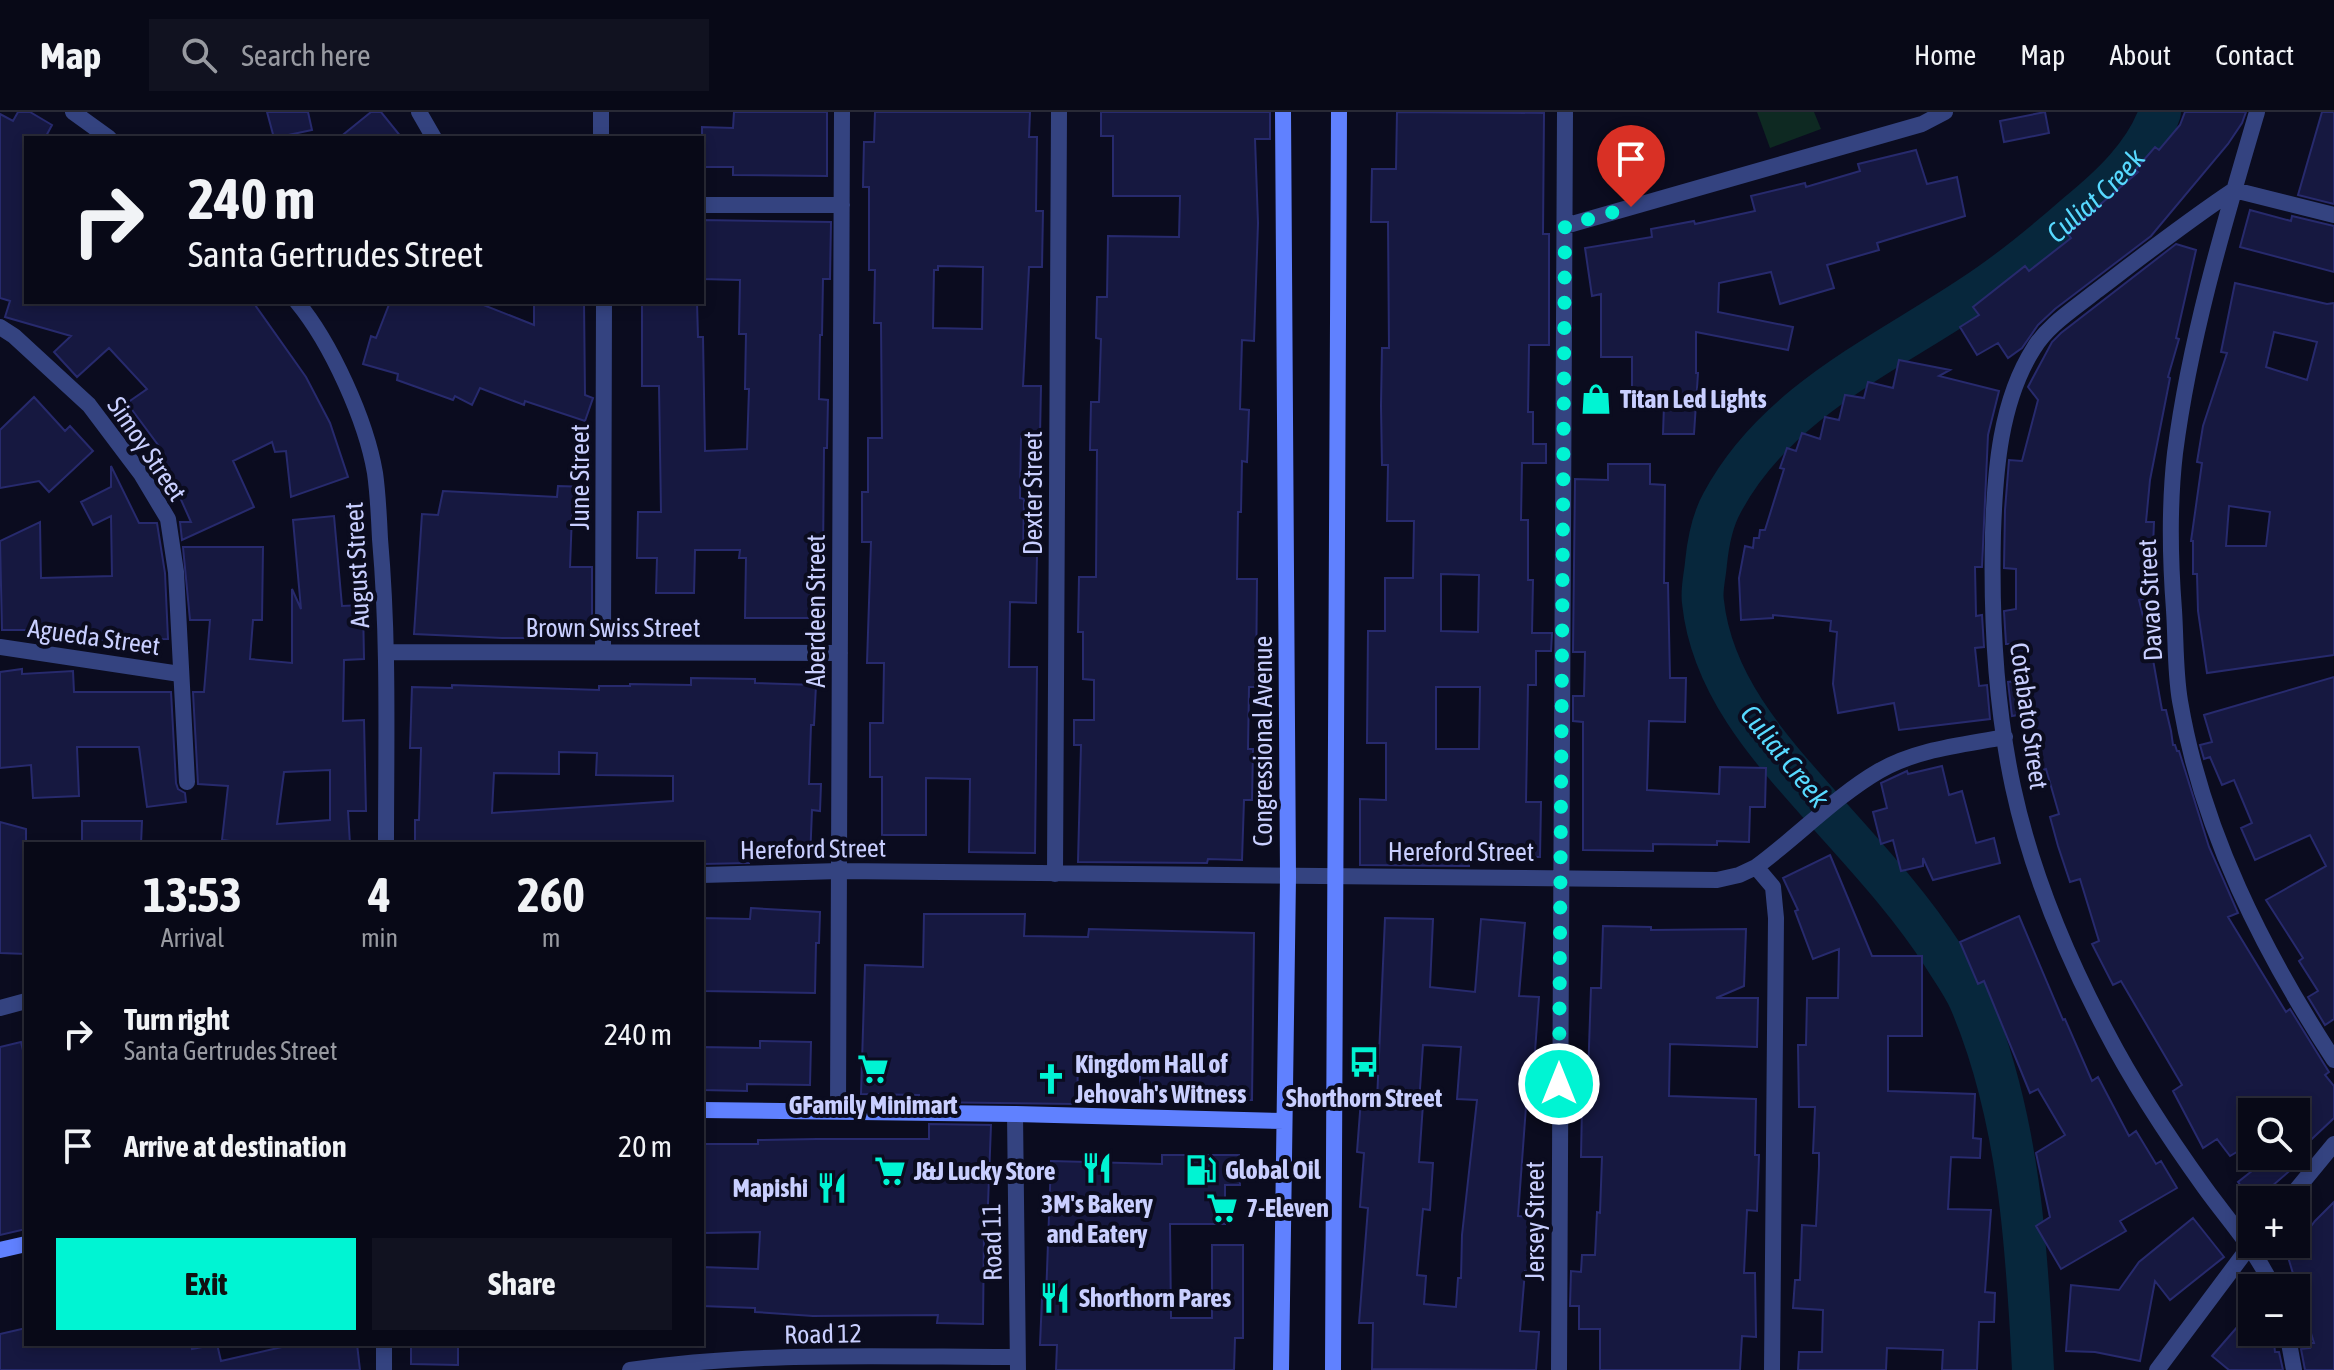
<!DOCTYPE html>
<meta charset="utf-8">
<style>
:root{--surface:#080917;--page:#111220;--text:#f1f3f6;--muted:#989aa1;--line:#292a36;--accent:#00f4d3}
body{margin:0;font-family:"Asap Condensed",sans-serif;background:var(--page);color:var(--text);height:100vh;display:flex;flex-direction:column;font-size:30px;white-space:nowrap}
*{box-sizing:border-box;margin:0}
p{font-size:26px;color:var(--muted)}
.icon{flex:none;width:44px;height:44px;fill:none;stroke:currentColor;stroke-width:2;stroke-linecap:round;stroke-linejoin:round}
.map{position:relative;flex:1;overflow:hidden}
.side{position:absolute;left:24px;top:730px;width:680px;height:504px;display:flex;flex-direction:column;background:var(--surface);border-radius:0px;box-shadow:0 4px 12px #0003,0 0 0 2px var(--line)}
.side>*{flex:none}
.top-card{position:absolute;left:24px;top:24px;width:680px;height:168px;border-radius:0px;box-shadow:0 4px 12px #0003,0 0 0 2px var(--line);background:#080917;color:var(--text);overflow:hidden}
.fabs{position:absolute;left:2238px;top:986px;display:grid;gap:16px}
.fabs a{display:grid;place-items:center;width:72px;height:72px;border-radius:0px;background:var(--surface);box-shadow:0 4px 12px #0003,0 0 0 2px var(--line);font-size:40px}
.pin{position:absolute;display:grid;place-items:center;width:68px;height:68px;color:#fff;margin:-82px -34px;border-radius:50% 50% 50% 0;rotate:-45deg;box-shadow:0 0 8px #0007}
.pin .icon{rotate:45deg}
.me{position:absolute;width:88px;margin:-44px;rotate:0deg;stroke-linejoin:round;filter:drop-shadow(0 0 6px #0008)}
.turn{display:flex;align-items:center;gap:28px;height:168px;padding:0 32px;font-size:36px}
.turn .icon{width:104px;height:104px;stroke-width:2.5}
.turn b{display:block;font-size:56px;line-height:68px}
.eta{display:flex;justify-content:space-evenly;align-items:center;height:136px;text-align:center}
.eta b{font-size:48px;font-weight:700;line-height:56px}
.primary-button{display:flex;gap:16px;margin-top:auto;padding:16px 32px}
.primary-button a{flex:1;height:92px;border-radius:0px;background:var(--accent);color:#111;font-size:32px;font-weight:700;line-height:92px;text-align:center}
.primary-button a+a{background:var(--page);color:var(--text)}
ul{padding:0;list-style:none}
li{display:flex;align-items:center;gap:24px;height:112px;padding:0 32px}
li div{flex:1}
li b{display:block;font-size:30px}
li em{font-style:normal}
header{display:flex;align-items:center;gap:48px;box-sizing:border-box;height:112px;padding:0 40px;background:var(--surface);border-bottom:2px solid var(--line)}
header strong{font-size:38px}
nav{display:flex;gap:44px;margin-inline-start:auto;font-size:28px}
.search{width:560px;height:72px;background:var(--page);display:flex;align-items:center;gap:20px;box-sizing:border-box;padding:0 28px;border-radius:0px;color:var(--muted);font-size:30px}
.map>svg:first-child{display:block}
.green{fill:#0e2922}
.lines{fill:none;stroke-linecap:round;stroke-linejoin:round}
.river{stroke:#07273c;stroke-width:42}
.building{fill:#161840;stroke:#272a6d;stroke-width:2;fill-rule:evenodd}
.street{stroke:#344380;stroke-width:16}
.secondary{stroke:#6081ff;stroke-width:16}
.route{stroke:#00f4d3;stroke-width:14;stroke-dasharray:0 25.2}
.labels{text-anchor:middle;dominant-baseline:central;stroke-width:8;stroke-linejoin:round;paint-order:stroke}
.poi-label{font-size:26px;font-weight:bold;fill:#c9cfff;stroke:#0b0c1f;text-anchor:start}
.street-label{font-size:26px;fill:#c9cfff;stroke:#0b0c1f}
.water-label{font-size:28px;font-style:italic;fill:#57d9ff;stroke:#0b0c1f}
</style>
<header>
<strong>Map</strong>
<div class="search"><svg class="icon" aria-label="search" viewBox="0 0 24 24"><circle cx="10" cy="10" r="6"/><path d="M15 15l6 6"/></svg>Search here</div>
<nav><a>Home</a><a>Map</a><a>About</a><a>Contact</a></nav>
</header>
<div class="map">
<svg width="2334" height="1258" viewBox="0 0 2334 1258">
<rect width="100%" height="100%" fill="#0b0c1f"/>
<!-- green -->
<path class="green" d="M1757,0H1814L1821,17L1770,36Z"/>
<g class="lines">
<!-- river -->
<path class="river" id="s1" d="M2033,1258C2027,1135 2019,1004 1970,889C1963,873 1951,857 1942,842C1909,791 1868,747 1828,702C1774,641 1712,576 1703,490C1701,478 1705,464 1706,451C1708,431 1712,409 1722,391C1775,291 1882,244 1972,184C2009,160 2044,131 2077,102C2110,75 2146,42 2160,0"/>
</g>
<!-- building -->
<path class="building" d="M18,0H30L52,13L45,26H26V190H253L306,265L330,311L348,365L291,385L286,339L275,340L272,330L233,349L254,395L182,428L180,410H191L161,343L164,341L127,291L147,277L109,236L77,265L54,240L71,224L5,205L10,189L0,186V2L13,9Z
M267,0H308L312,18L274,26Z
M371,0H381L402,26H339Z
M734,0H827V64L733,63V55H702V15L733,16Z
M875,0H1030L1029,25H1037L1036,99H1043L1042,155H1029L1023,274H1041L1040,324H1021L1020,386L1024,387L1023,443H1037L1036,491L1010,490L1009,555H1037L1035,741L969,740L970,667L926,666V723H882V665H870V611H883L884,551H867L871,430H862V380H868V326H882L881,211H874L875,158H869V75H863L864,30H874ZM938,154L983,155L982,217L933,216L934,158H938Z
M1101,0H1270V27H1255L1258,111L1254,229L1242,228L1240,297L1249,298L1247,350L1242,349L1241,400H1238L1237,467H1257L1256,575H1249L1248,637H1253L1252,688H1244L1242,748L1208,747L1207,751L1078,750L1081,633H1074V608H1094V568L1083,567V520H1078L1079,465H1096L1097,338H1090L1091,290H1099L1101,227L1096,226L1097,185H1107L1108,124L1179,125L1180,84H1113V24H1101Z
M1397,0L1544,1L1543,122H1549V233H1529L1528,300H1533V332H1546V351H1522L1521,408H1528V468H1533L1532,521H1552L1551,539H1536V573H1528L1526,690H1541L1540,745H1469V754L1360,753V687L1386,688V631H1367L1368,519H1385V466H1413L1414,409H1387L1388,353H1382L1381,294L1382,236H1389L1388,110H1371L1372,57H1396ZM1441,462L1479,463L1478,520L1441,519ZM1436,575H1480L1479,637H1436Z
M2045,0L2049,21L2004,30L2000,9Z
M2185,0H2246L2242,11L2228,32L2151,124L2055,197L2038,213L2022,236L2008,246L1998,231L1977,243L1960,215L1979,203L1973,195L2025,154L2029,159L2071,126L2067,121L2138,60L2135,58L2155,35L2159,38L2180,13Z
M2322,0H2334V92L2298,83Z
M1916,38L1927,72L1957,65L1965,104L1877,131L1879,138L1827,153L1834,176L1780,192L1771,160L1719,171L1718,200L1793,215L1788,238L1696,220V261H1698L1694,322H1663L1664,293H1632V245H1601V182L1592,184L1585,136L1652,125L1651,117L1694,109L1695,112L1755,99L1751,84L1805,71L1806,75L1860,59L1858,52Z
M2250,98L2291,109L2292,104L2334,114V160L2240,135Z
M702,108L831,110L830,167H823L822,223H820L819,287L828,288L827,336H824L823,447H811L810,506H745L746,446H739L740,438H695L694,481H656L657,446H637L638,400H661L659,274H642V190H697L698,225H703L705,339L747,337L749,277H745L746,222H739L740,168L702,167Z
M2176,132L2196,138L2176,226L2179,227L2168,265L2170,266L2150,368L2146,410H2154L2151,485L2139,488L2152,542L2162,598H2166L2171,619L2173,633H2175L2177,639H2179L2209,735L2238,801L2228,805L2286,900L2290,897L2329,960L2325,963L2334,974V1006L2296,1042V1000H2252V1031L2230,1044L2217,1027L2203,1036L2173,979L2182,973L2121,869L2113,873L2092,832L2099,829L2080,767L2070,770L2058,734L2050,705L2059,702L2046,657L2043,658L2028,604L2018,606V603L2012,604L2008,570L2017,569L2011,532H2006L2004,499L2016,497V457L2004,456L2005,398L2009,348L2022,349L2038,288L2028,275L2052,230L2061,221Z
M2235,171L2327,192L2334,191V543L2207,561L2198,499L2197,462H2193V429H2191L2202,351L2197,350L2203,314L2227,241L2221,240ZM2274,220L2317,230L2307,268L2266,255ZM2229,394L2270,400L2266,434H2226Z
M390,190H476L534,213V190H584L585,283L593,286L585,309L525,289L524,293L480,276L472,293L455,284L453,288L397,268L398,262L363,252L371,224L376,226Z
M1899,248L1950,258L1939,264L1999,279L1988,323L1982,455H1975L1976,504L1982,503L1984,535L1975,536L1979,574L1987,573L1990,607L1899,618L1894,591L1838,601L1833,572L1837,520L1830,519L1831,509L1773,503V506L1741,508L1739,466L1745,434L1753,436L1754,426H1759L1760,418H1765L1784,357L1780,356L1787,336L1796,339L1802,321L1820,327L1825,305L1839,308L1845,283L1864,286L1868,270L1893,276Z
M34,285L65,319L70,314L93,339L49,380L39,369L0,376V318Z
M1608,352H1650V372L1665,373L1664,471H1668L1670,566H1686L1685,610L1649,609L1647,678L1719,682L1720,655L1766,656L1765,695H1750L1749,730L1717,729V733L1653,732V739L1583,738V610L1573,609V584H1584L1585,540H1573L1575,367L1608,368Z
M111,354L139,411H157L165,461L168,527L88,528V518H2L0,429L40,410L41,466L112,464L111,404L93,413L81,390L111,375Z
M558,374L588,375L587,402H572L570,455H592V526H502L414,522L422,402L438,403L443,379L557,385Z
M334,404L342,494L363,493L364,547L344,548L343,609L364,608L366,699H348L350,732H255L222,728L228,674L198,672L193,580H204L210,508H190L183,435H263L262,508H253L250,547L292,551V477L301,497L293,408ZM330,658V708L277,712L284,660Z
M22,557V562L73,559L74,580H171L176,671L178,677L185,681L186,690L147,695L139,635H77L79,684L33,686L31,653L0,656V560Z
M2334,565V907L2325,913L2308,885L2318,879L2299,849L2303,846L2266,788L2326,754L2310,723L2255,748L2241,716L2252,711L2234,668L2222,673L2210,645L2204,647L2200,633L2212,630L2204,603Z
M691,566L755,567V571L816,573L814,613H811L809,672H821L820,699L812,698L810,748L749,746V751L702,752V732H415V708H419L421,636H410L412,575L452,576V573L599,578V574H630V572L691,573ZM559,640L597,641L596,663L673,664V689L492,701L494,661L559,662Z
M1942,654L1949,683L1962,679L1976,731L1994,726L2000,751L1933,768L1923,746V754L1901,759L1893,728L1881,732L1873,700L1887,696L1881,671L1907,659L1908,662Z
M82,709H142L141,732H82Z
M0,710L26,717V842L0,841Z
M1830,743L1872,844H1922V924H1888V979L1975,982L1973,1026L1981,1027L1980,1046L1951,1045L1948,1097L1991,1098L1985,1180L1995,1181L1994,1210H1979L1977,1258H1942L1943,1238L1887,1236L1886,1258H1798L1799,1240H1822L1823,1198L1793,1196L1795,1168H1800L1802,1113L1816,1114L1819,1054V1041H1813L1815,995H1799L1798,933H1806L1807,886H1838L1839,837L1813,847L1795,799L1798,798L1783,766Z
M751,796L820,800L819,831H816L815,881L702,879V806L750,807Z
M924,802H1025L1024,824L1088,825L1089,817L1254,821L1252,988L1140,990V952L1078,951L1077,992L919,990V983L861,982L865,853L923,855Z
M2019,804L2063,908L2065,907L2092,969L2098,965L2129,1024L2136,1019L2156,1052L2161,1049L2177,1076L2120,1109L2126,1119L2061,1157L2036,1114L2050,1105L2036,1041L2065,1023L2038,977L2030,981L1984,869L1978,872L1960,830Z
M1385,806L1433,807L1430,875L1475,880L1481,807L1525,811L1519,884L1539,885L1533,967H1528L1518,1104L1534,1105V1160L1525,1159L1520,1219L1539,1220L1536,1258L1372,1257L1373,1211H1359L1368,1096L1360,1095L1364,1041L1357,1040L1361,987L1377,989ZM1423,933L1461,935L1457,987L1477,988L1462,1123L1461,1166H1458L1456,1195L1424,1192L1426,1164L1417,1163L1423,1097L1430,1098L1433,1051L1419,1050L1423,992L1419,991Z
M1603,814L1651,815V818L1746,817L1744,874L1716,886H1758L1757,935L1670,932L1669,984L1756,987L1755,1043H1759L1757,1099L1747,1098L1744,1161H1755L1756,1225L1742,1224L1740,1258H1600V1217H1579V1194H1570L1571,1159L1581,1160L1582,1143H1595L1597,1100L1600,1101L1602,1045H1581L1582,994H1587L1591,876H1601Z
M760,929L811,930L810,973L747,972V979L702,978V935L760,936Z
M21,930L26,951V1117L0,1123V935Z
M929,1012L991,1013L987,1118H984L983,1212L937,1211L938,1203L813,1204L755,1200V1196L702,1194L703,1155L758,1157L760,1120L702,1121V1032H758V1028L817,1027H929Z
M1162,1043H1239L1240,1073H1225V1112H1170L1171,1206H1212V1133H1243V1226H1235L1234,1258H1056L1057,1233H1040L1042,1186H1046L1051,1049L1162,1052Z
M2271,1044H2286L2294,1055L2256,1088H2252L2238,1070Z
M2334,1090V1258H2305L2301,1237L2310,1236L2309,1231H2314L2288,1145L2315,1109Z
M2193,1106L2224,1145L2170,1188L2155,1169L2140,1249L2095,1240L2066,1239L2071,1173L2119,1178L2139,1150Z
M2252,1198V1220H2273L2275,1240H2279L2283,1258H2229L2212,1244Z
M26,1216V1232H191L192,1237L217,1232L221,1249L282,1235L281,1232H357L360,1258H0V1222Z
M411,1234L458,1235V1253L411,1252Z"/>
<g class="lines">
<!-- street -->
<path class="street" d="M73,0L109,26
M419,0L434,26
M601,0V26
M2257,0C2224,112 2190,225 2175,341C2169,393 2170,446 2174,498C2176,528 2175,560 2180,589C2202,719 2263,839 2334,948
M2234,78C2186,110 2141,145 2095,180C2074,197 2048,213 2034,236C2000,289 1995,359 1993,421C1991,505 1995,591 2013,675C2031,759 2066,843 2106,919C2134,973 2169,1026 2205,1076C2228,1108 2257,1139 2273,1176
M2234,78L2334,103
M702,93H842
M1565,114L1922,12L1945,0
M297,190C331,231 366,308 375,361C378,382 379,405 380,427C389,529 386,631 386,732
M0,215L14,224L89,293L141,362L168,407L176,460L187,670
M0,535L180,562
M386,540L840,541
M603,540L604,190
M1756,755L1773,775L1776,806L1772,1258
M1055,762L1059,0
M702,763L839,759L1717,768L1739,763L1756,755C1797,725 1836,684 1879,659C1917,637 1963,633 2005,625
M0,896L26,889
M838,999L842,0
M1015,1002L1018,1258
M2288,1088L2334,1032
M2287,1220L2294,1258
M384,1258V1232
M630,1258C757,1239 889,1245 1017,1245
M1559,1258L1565,0
M2157,1258L2252,1131"/>
<!-- secondary -->
<path class="secondary" d="M702,998L1015,1002L1284,1009
M0,1138L26,1132
M1281,1258L1288,765L1283,0
M1333,1258L1339,0"/>
</g>
<g class="lines">
<!-- route -->
<path class="route" d="M1559,972L1565,114L1631,95"/>
</g>
<!-- icons -->
<defs>
<symbol id="shop-bare" viewBox="-9 -9 18 18"><path d="M-5-2.5h2.3a2.7 3.5 0 0 1 5.4 0H5L5.5 6h-11ZM-1.5-2.5h3a1.5 2.3 0 0 0-3 0Z" fill="#00f4d3" stroke="#0b0c1f" stroke-width="2.5" paint-order="stroke"/></symbol>
<symbol id="bus-bare" viewBox="-9 -9 18 18"><path d="M-5-6H5V4H4V6H2V4H-2V6H-4V4H-5ZM-3.5-4V0h7V-4ZM-3.5 1.2v1.5H-2V1.2ZM2 1.2v1.5H3.5V1.2Z" fill="#00f4d3" stroke="#0b0c1f" stroke-width="2.5" paint-order="stroke"/></symbol>
<symbol id="supermarket-bare" viewBox="-9 -9 18 18"><path d="M-6-5.5h2.5l.6 2H6L4.5 2H-2.5L-4.4-4H-6ZM-1.5 3.2a1.3 1.3 0 1 0 .1 0ZM3 3.2a1.3 1.3 0 1 0 .1 0Z" fill="#00f4d3" stroke="#0b0c1f" stroke-width="2.5" paint-order="stroke"/></symbol>
<symbol id="church-bare" viewBox="-9 -9 18 18"><path d="M-1.2-6h2.4v3.5h3.3v2.4h-3.3V6h-2.4V-.1h-3.3v-2.4h3.3Z" fill="#00f4d3" stroke="#0b0c1f" stroke-width="2.5" paint-order="stroke"/></symbol>
<symbol id="restaurant-bare" viewBox="-9 -9 18 18"><path d="M-5-6h1v4h1v-4h1v4h1v-4h1v5L-1.5 .5V6h-2V.5L-5-1ZM5-6V6H3V1.5H1.5Q1.5-4 5-6Z" fill="#00f4d3" stroke="#0b0c1f" stroke-width="2.5" paint-order="stroke"/></symbol>
<symbol id="fuel-bare" viewBox="-9 -9 18 18"><path d="M-5.5-6h7V0h2V4h1.3V-2.5L3-4.5l.8-.8L6-3V5H2.5V1h-1V6h-7ZM-4.2-4.7v3.2H.2V-4.7Z" fill="#00f4d3" stroke="#0b0c1f" stroke-width="2.5" paint-order="stroke"/></symbol>
</defs>
<g fill-rule="evenodd">
<use href="#shop-bare" x="1574" y="265" width="44" height="44"/>
<use href="#bus-bare" x="1342" y="928" width="44" height="44"/>
<use href="#supermarket-bare" x="851" y="935" width="44" height="44"/>
<use href="#church-bare" x="1029" y="945" width="44" height="44"/>
<use href="#restaurant-bare" x="1075" y="1034" width="44" height="44"/>
<use href="#fuel-bare" x="1179" y="1036" width="44" height="44"/>
<use href="#supermarket-bare" x="868" y="1037" width="44" height="44"/>
<use href="#restaurant-bare" x="810" y="1054" width="44" height="44"/>
<use href="#supermarket-bare" x="1200" y="1074" width="44" height="44"/>
<use href="#restaurant-bare" x="1033" y="1164" width="44" height="44"/>
</g>
<g class="labels">
<!-- poi labels -->
<g class="poi-label">
<text x="1620" y="287">Titan Led Lights</text>
<text x="1075" y="952">Kingdom Hall of<tspan x="1075" dy="30">Jehovah's Witness</tspan></text>
<text x="1364" y="986" text-anchor="middle">Shorthorn Street</text>
<text x="873" y="993" text-anchor="middle">GFamily Minimart</text>
<text x="1225" y="1058">Global Oil</text>
<text x="914" y="1059">J&amp;J Lucky Store</text>
<text x="808" y="1076" text-anchor="end">Mapishi</text>
<text x="1097" y="1092" text-anchor="middle">3M's Bakery<tspan x="1097" dy="30">and Eatery</tspan></text>
<text x="1246" y="1096">7-Eleven</text>
<text x="1079" y="1186">Shorthorn Pares</text>
</g>
<!-- street labels -->
<g class="street-label">
<text transform="translate(147 337) rotate(56)">Simoy Street</text>
<text transform="translate(580 365) rotate(-90)">June Street</text>
<text transform="translate(1033 381) rotate(-90)">Dexter Street</text>
<text transform="translate(357 453) rotate(-93)">August Street</text>
<text transform="translate(2150 488) rotate(-93)">Davao Street</text>
<text transform="translate(816 499) rotate(-90)">Aberdeen Street</text>
<text x="613" y="516">Brown Swiss Street</text>
<text transform="translate(94 525) rotate(8)">Agueda Street</text>
<text transform="translate(2029 604) rotate(82)">Cotabato Street</text>
<text transform="translate(1263 629) rotate(-90)">Congressional Avenue</text>
<text transform="translate(813 737) rotate(-1)">Hereford Street</text>
<text x="1461" y="740">Hereford Street</text>
<text transform="translate(1535 1109) rotate(-90)">Jersey Street</text>
<text transform="translate(992 1130) rotate(-91)">Road 11</text>
<text transform="translate(823 1222) rotate(-1)">Road 12</text>
</g>
<!-- water labels -->
<g class="water-label">
<text stroke="none"><textPath href="#s1" startOffset="1452">Culiat Creek</textPath></text>
<text transform="translate(1785 644) rotate(51)">Culiat Creek</text>
</g>
</g>
</svg>
<div class="fabs">
<a><svg class="icon" aria-label="search" viewBox="0 0 24 24"><circle cx="10" cy="10" r="6"/><path d="M15 15l6 6"/></svg></a>
<a>+</a>
<a>−</a>
</div>
<div class="pin" style="left:1631px;top:95px;background:#d93025"><svg class="icon" aria-label="arrive" viewBox="0 0 24 24"><path d="M6 21V4h12l-3 4 3 4H6"/></svg></div>
<svg class="me" style="left:1559px;top:972px" viewBox="-20 -20 40 40"><circle r="17" fill="#00f4d3" stroke="#fff" stroke-width="3"/><path d="M0-11L8 9 0 5-8 9z" fill="#fff"/></svg>
<div class="top-card">
<div class="turn"><svg class="icon" aria-label="right" viewBox="0 0 24 24"><path d="M7 20v-9h11M14 6l5 5-5 5"/></svg><div><b>240 m</b>Santa Gertrudes Street</div></div>
</div>
<section class="side">
<div class="eta">
<div><b>13:53</b><p>Arrival</p></div>
<div><b>4</b><p>min</p></div>
<div><b>260</b><p>m</p></div>
</div>
<ul>
<li><svg class="icon" aria-label="right" viewBox="0 0 24 24"><path d="M7 20v-9h11M14 6l5 5-5 5"/></svg><div><b>Turn right</b><p>Santa Gertrudes Street</p></div><em>240 m</em></li>
<li><svg class="icon" aria-label="arrive" viewBox="0 0 24 24"><path d="M6 21V4h12l-3 4 3 4H6"/></svg><div><b>Arrive at destination</b></div><em>20 m</em></li>
</ul>
<div class="primary-button"><a>Exit</a><a>Share</a></div>
</section>
</div>
